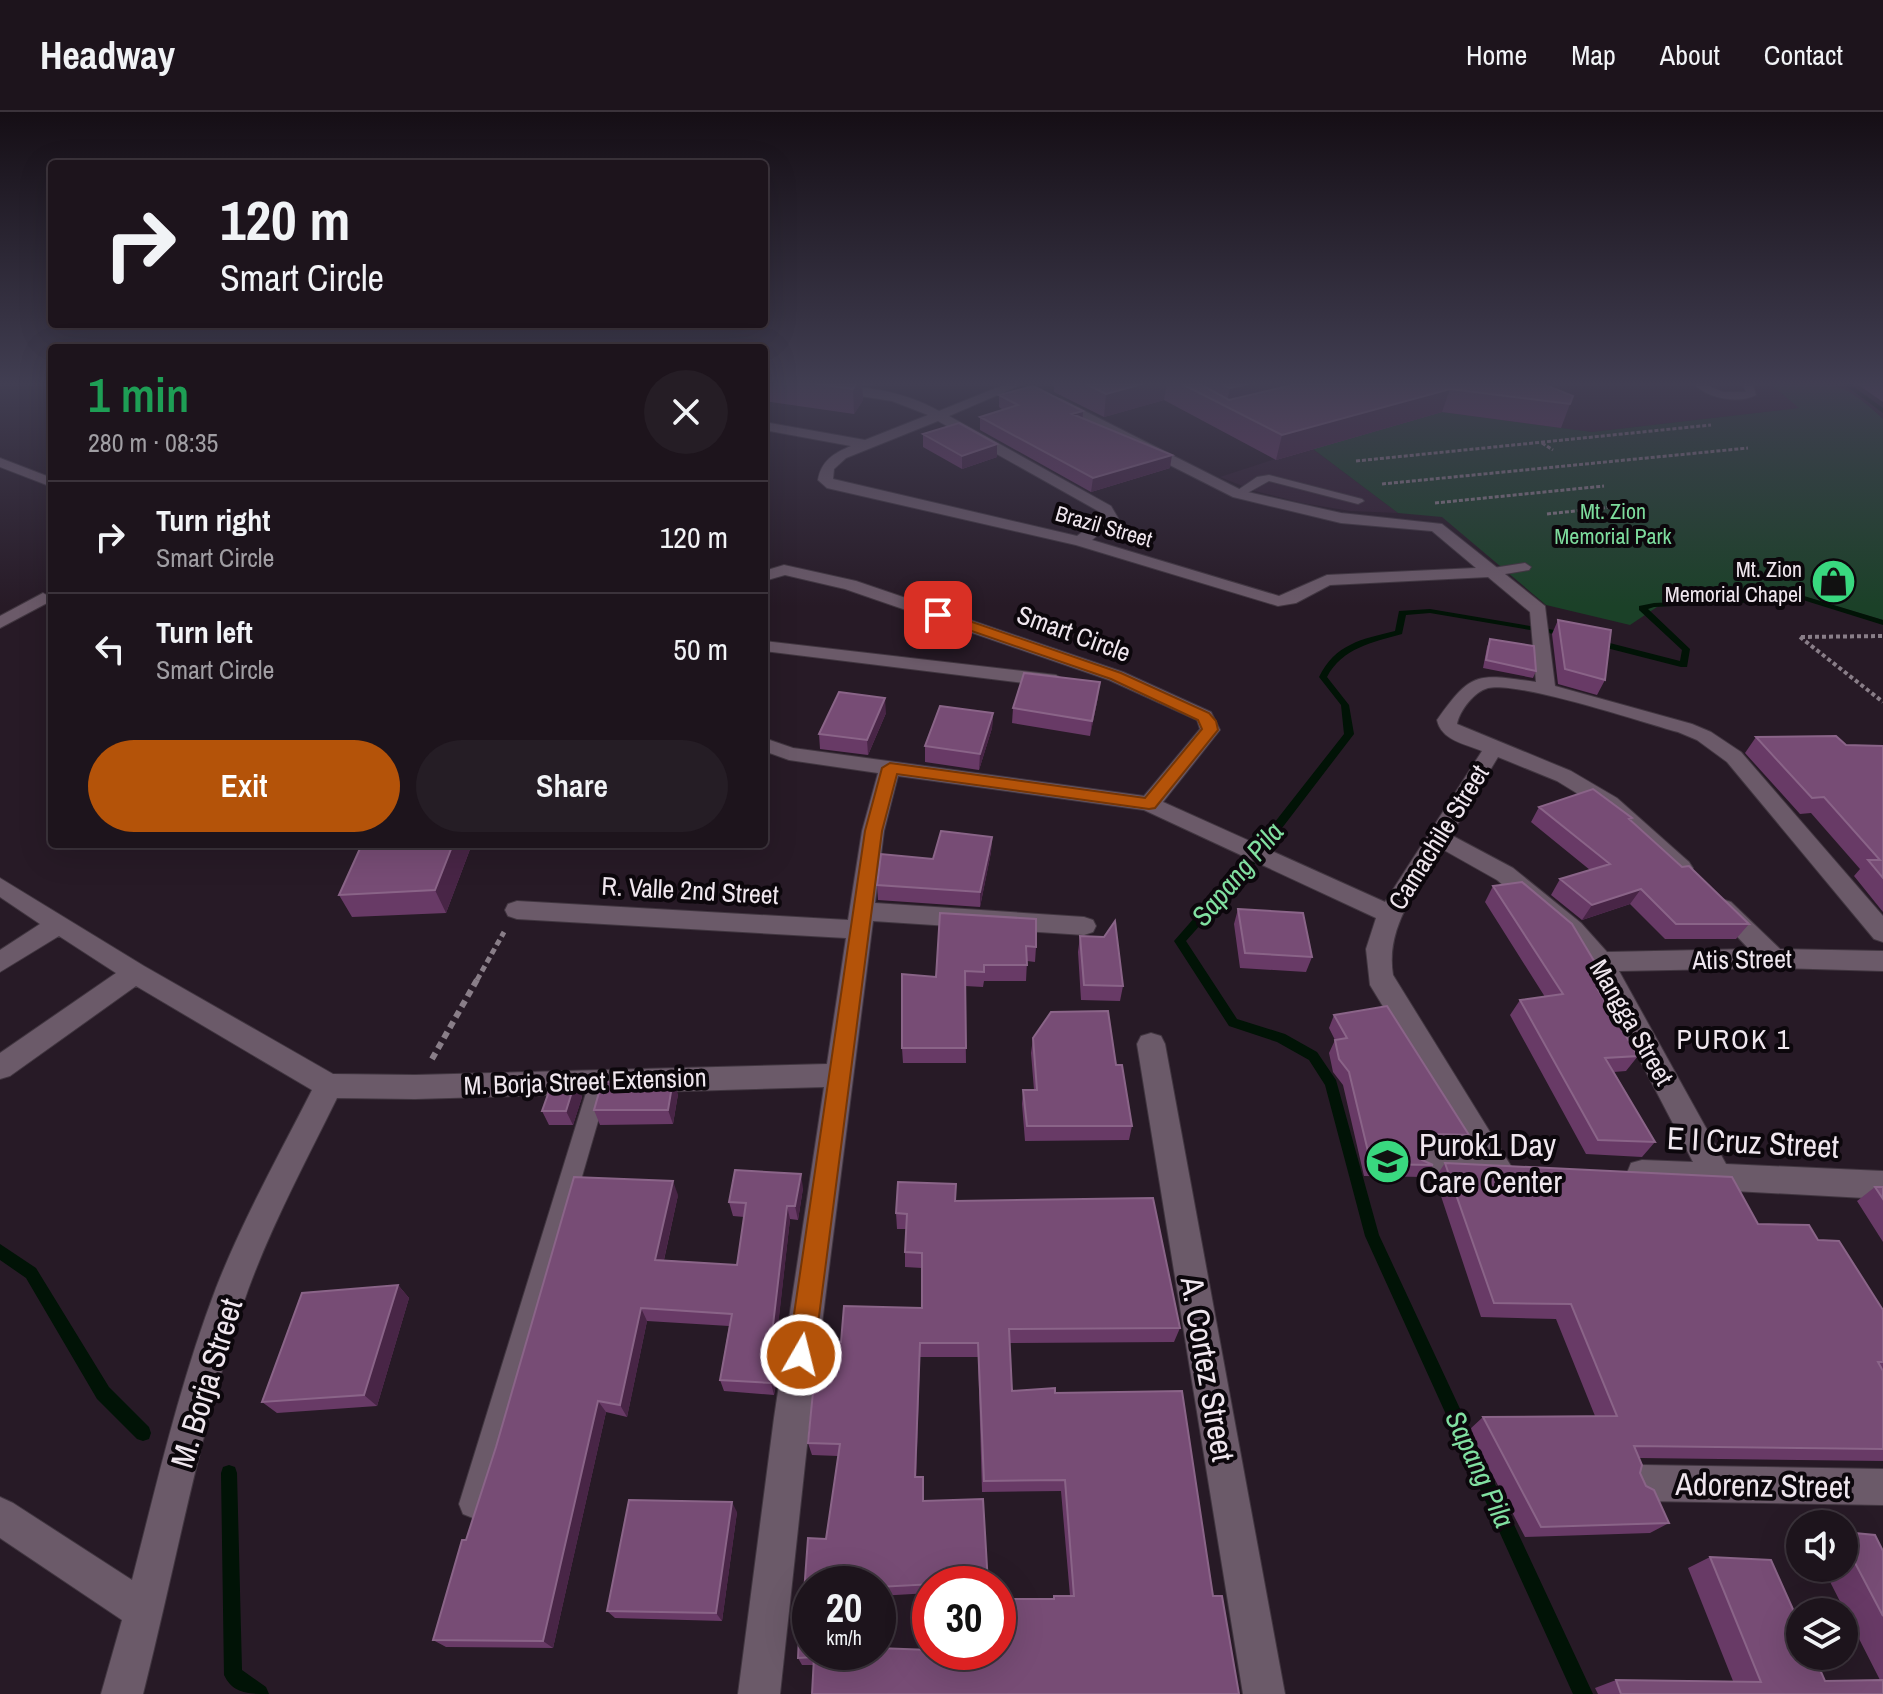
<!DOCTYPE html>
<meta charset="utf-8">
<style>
:root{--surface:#1d141c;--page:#251d25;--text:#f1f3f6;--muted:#a09ea3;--line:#3b333b;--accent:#b45309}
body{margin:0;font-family:"Archivo Narrow",sans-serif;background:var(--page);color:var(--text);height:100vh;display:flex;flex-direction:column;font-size:30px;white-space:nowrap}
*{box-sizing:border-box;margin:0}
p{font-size:26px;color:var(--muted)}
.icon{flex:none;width:44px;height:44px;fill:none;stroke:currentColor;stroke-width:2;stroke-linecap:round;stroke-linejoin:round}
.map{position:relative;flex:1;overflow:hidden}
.details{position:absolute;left:48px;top:232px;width:720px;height:504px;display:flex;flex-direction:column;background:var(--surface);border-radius:8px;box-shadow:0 8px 32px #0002,0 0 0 2px var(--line)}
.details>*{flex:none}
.hud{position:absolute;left:48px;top:48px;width:720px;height:168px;border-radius:8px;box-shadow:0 8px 32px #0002,0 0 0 2px var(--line);background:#1d141c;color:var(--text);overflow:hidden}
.buttons{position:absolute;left:1786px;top:1398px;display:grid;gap:16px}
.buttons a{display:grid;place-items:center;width:72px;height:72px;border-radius:50%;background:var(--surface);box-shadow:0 8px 32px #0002,0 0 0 2px var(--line);font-size:40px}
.speed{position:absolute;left:792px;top:1454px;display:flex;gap:16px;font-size:40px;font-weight:700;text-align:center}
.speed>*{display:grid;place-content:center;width:104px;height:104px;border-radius:50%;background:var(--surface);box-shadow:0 8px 32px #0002,0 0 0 2px var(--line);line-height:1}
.speed small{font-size:20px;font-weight:400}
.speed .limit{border:12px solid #d22;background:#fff;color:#111}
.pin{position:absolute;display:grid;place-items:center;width:68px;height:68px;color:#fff;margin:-34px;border-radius:16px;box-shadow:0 4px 12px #0006}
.me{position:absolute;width:88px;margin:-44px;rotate:8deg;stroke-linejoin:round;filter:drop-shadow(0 0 6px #0008)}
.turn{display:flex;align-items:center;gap:28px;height:168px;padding:0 40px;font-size:36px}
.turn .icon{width:104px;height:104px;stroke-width:2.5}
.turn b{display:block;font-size:56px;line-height:68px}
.round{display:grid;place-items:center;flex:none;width:84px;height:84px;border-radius:42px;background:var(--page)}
.headline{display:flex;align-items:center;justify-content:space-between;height:136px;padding:0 40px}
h1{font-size:48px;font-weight:600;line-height:60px;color:#1e9e55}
.primary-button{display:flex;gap:16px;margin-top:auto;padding:16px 40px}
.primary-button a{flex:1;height:92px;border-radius:48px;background:var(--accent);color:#fff;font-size:32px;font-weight:600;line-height:92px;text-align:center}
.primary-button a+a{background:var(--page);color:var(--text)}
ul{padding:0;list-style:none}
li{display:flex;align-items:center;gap:24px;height:112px;padding:0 40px;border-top:2px solid var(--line)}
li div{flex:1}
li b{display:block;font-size:30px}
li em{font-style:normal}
header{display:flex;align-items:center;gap:48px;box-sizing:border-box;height:112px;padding:0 40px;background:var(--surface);border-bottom:2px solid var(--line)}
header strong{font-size:38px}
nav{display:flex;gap:44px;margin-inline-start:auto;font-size:28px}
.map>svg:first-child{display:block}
.built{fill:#321f31}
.green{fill:#1b4128}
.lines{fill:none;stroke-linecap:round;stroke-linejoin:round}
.stream{fill:#011306;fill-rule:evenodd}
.lane-casing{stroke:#413640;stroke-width:2}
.street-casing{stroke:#413640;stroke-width:2}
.path-far3{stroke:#897e88;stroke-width:3;stroke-dasharray:4 2;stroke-linecap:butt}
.path-far2{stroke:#897e88;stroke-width:4;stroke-dasharray:4 3;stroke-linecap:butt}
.path-far1{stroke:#897e88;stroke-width:5;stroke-dasharray:6 4;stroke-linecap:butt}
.path{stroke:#897e88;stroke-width:6;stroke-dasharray:7 5;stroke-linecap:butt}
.lane{fill:#6b5a69;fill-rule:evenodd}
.street{fill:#6b5a69;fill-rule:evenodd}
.wall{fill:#683a66;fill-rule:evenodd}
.shaded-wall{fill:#482546}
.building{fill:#774c75;stroke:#8a6488;stroke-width:2;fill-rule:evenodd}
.route{fill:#b45309;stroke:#753606;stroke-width:2}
.labels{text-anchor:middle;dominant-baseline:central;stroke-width:8;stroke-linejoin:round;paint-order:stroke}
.far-park-label{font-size:22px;fill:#7ddc9d;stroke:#0c070c}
.far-street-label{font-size:22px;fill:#efe6ee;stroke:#0c070c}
.far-poi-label{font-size:22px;fill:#efe6ee;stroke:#0c070c;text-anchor:end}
.street-label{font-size:26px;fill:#efe6ee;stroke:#0c070c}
.water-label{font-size:28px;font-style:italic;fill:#81e0a1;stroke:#0c070c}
.neighbourhood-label{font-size:28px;letter-spacing:2px;fill:#efe6ee;stroke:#0c070c}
.near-street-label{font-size:32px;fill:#efe6ee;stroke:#0c070c}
.near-poi-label{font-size:32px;fill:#efe6ee;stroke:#0c070c;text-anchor:start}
</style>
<header>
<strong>Headway</strong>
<nav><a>Home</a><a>Map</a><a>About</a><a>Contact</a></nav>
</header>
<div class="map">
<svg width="1883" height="1582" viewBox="0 0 1883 1582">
<rect width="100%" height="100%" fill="#271a26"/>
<!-- built -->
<path class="built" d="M1134,272H1770L1800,296L1592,320L1442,301L1314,338L1398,401L1350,399L1302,391L1255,379L1220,365L1275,347Z"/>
<!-- green -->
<path class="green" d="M1770,272C1830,272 1838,264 1883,307V508L1799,483L1669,487L1630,513L1546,493L1442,405L1398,401L1313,337L1442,300L1592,320L1799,296Z"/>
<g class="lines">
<!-- stream -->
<path class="stream" d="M1846,272H1850L1883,296V301L1846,274Z
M1804,484L1883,508V513L1803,488L1654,495L1648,497L1690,537L1687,555H1681L1591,532L1590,530L1594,527L1680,549L1682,538L1639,498V494L1654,491Z
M1430,497L1566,520L1570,522L1566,524L1430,501L1406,503L1402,522C1373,530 1342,536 1327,565L1349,593L1354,622L1253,754L1186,829L1237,907L1285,922L1317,940L1336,968L1379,1123L1593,1582H1573L1365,1124L1325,973L1309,948L1277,930L1229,914L1174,829L1245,748L1344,622L1341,593L1319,565C1335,532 1362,527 1395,519L1399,499Z
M0,1132L36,1156L109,1275L149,1315L151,1321L149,1327L143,1329L137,1327L97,1287L26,1166L0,1148Z
M229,1353L235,1355L237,1361L242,1558L266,1575L269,1582C249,1582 233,1582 224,1563L221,1361L223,1355Z"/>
<defs>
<path id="lane" d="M1694,272H1705L1723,280H1746L1743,272H1753L1756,283C1739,292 1708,287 1694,272Z
M1269,363L1362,387L1364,389L1358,392L1269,369L1242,384L1232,382L1257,365Z
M1525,451L1531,455L1529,458L1493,464L1487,460L1493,456Z
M600,959L607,962L610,968L487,1392L483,1402L473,1406L463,1402L459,1392L590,968L593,962Z"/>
<path id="street" d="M803,272C848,272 899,276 939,299L1006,272H1023L949,304L1111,394L1118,406L1092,428L1279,484L1327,463L1476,456L1432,419L1341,411L1233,385L1051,293V287H1061L1243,379L1341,401L1442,412L1545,494L1555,574L1692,612L1711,620L1741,640L1883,804V830L1874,827L1727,650L1697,628L1678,620C1641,610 1519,569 1488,576C1474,580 1460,598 1457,612L1571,659L1617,686L1689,750L1693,756L1689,762H1673L1601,696L1557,669L1498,645L1451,723L1513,756L1581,811L1607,840L1749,837L1710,796L1713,790L1722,787L1731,790L1780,837L1883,839V859L1774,856L1619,859L1726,1052L1883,1059V1087L1642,1074L1631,1071L1627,1061L1631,1051L1642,1048L1693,1050L1592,856L1563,823L1497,768L1442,737C1418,776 1385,815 1393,863L1511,1054L1507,1063L1496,1067L1485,1063C1467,1070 1436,1066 1417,1059L1413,1050L1417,1041L1428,1037L1471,1039L1370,873L1366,837L1376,806L1144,698L898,664L884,719L875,791L1084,805L1093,808L1096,814L1093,820L1084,823L873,809L810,1306L780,1582H738L774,1306L824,975L415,987L337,986C306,1049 272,1112 248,1178C201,1309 177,1448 143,1582H101L122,1508L0,1426V1385L13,1391L132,1468C157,1371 180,1270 216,1176C243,1107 279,1043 312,978L136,874L10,964L0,967V941L116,861L59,824L0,860V838L40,812L0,785V766L144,854L333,962L415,963L827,952L846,826L517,807L508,804L505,798L508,792L517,789L848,808L862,719L878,661L789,648L764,639V626L793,636L1144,684L1200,617L1197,608L1109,568L845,477L785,463L764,469V459L784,453L856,469L1123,560L1211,600L1220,618L1163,690L1385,790L1482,639C1465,632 1441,628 1437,608C1472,558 1478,562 1536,570L1530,500L1488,465L1330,473L1296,491L1278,494L1076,433L827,376L818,368C821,349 834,341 851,334L764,318V310L865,328L928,303L892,289L809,276ZM938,309L1100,400L1102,405L1077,424L833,367L834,357L846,346Z
M0,346L52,366V375L0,355Z
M43,481L52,486L49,490L0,516V504Z
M764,529L1056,563L1066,569L1056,575L764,539Z
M1151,921L1161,924L1165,932L1285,1582H1243L1137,932L1141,924Z
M1643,1353L1883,1357V1393L1643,1389L1630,1384L1625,1371L1630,1358Z"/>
</defs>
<!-- lane casing -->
<use href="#lane" class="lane-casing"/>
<!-- street casing -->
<use href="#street" class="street-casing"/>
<!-- path-far3 -->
<path class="path-far3" d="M1542,331L1553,338
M1356,349L1711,313
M1382,372L1748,336
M1435,391L1604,374
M1547,402L1631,393"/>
<!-- path-far2 -->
<path class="path-far2" d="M1800,525L1883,590
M1801,525L1883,524"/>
<!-- path-far1 -->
<path class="path-far1" d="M477,868L504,820"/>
<!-- path -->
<path class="path" d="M432,947L478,866"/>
<!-- lane -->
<use href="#lane" class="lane"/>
<!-- street -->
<use href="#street" class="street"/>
</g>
<!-- wall -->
<path class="wall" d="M764,272H873L872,274L862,273L863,288L854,302L764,289Z
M1054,272H1543L1570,292L1561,316L1442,300L1276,348L1164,288L1104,305L1054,280Z
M1857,272H1883V290Z
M999,283L1083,299V306L1170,356L1091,380L980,318V305L1003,298L999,295Z
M923,322L997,345L962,357L923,335Z
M1558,508L1605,568L1597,583L1558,572L1552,522Z
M1490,527L1536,559L1533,566L1483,556L1487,535Z
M1098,585L1090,624L1012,611L1013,596Z
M886,601L868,643L820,637L819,622Z
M993,601L992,616L979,658L925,650V634Z
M1756,625L1846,633L1883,634V800L1854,764L1860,757L1811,701L1800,702L1745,641Z
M1539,695L1632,706L1630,708L1682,755L1749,812L1736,827H1665L1630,792L1582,808L1551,783L1560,767L1590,758L1531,710Z
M992,725L991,740L980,795L878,788L877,773L933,747Z
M362,732H472L446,801L352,805L339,783Z
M1493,774L1609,874L1602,884L1638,944L1626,959L1614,960L1655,1030L1642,1045L1586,1042L1510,903L1520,888L1545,885L1485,790Z
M1238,797L1312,845L1306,860L1240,856L1234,812Z
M940,801L1036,835L1035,850L1027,849L1026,869H984L983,875L965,874L966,951H903L902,936L936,865Z
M1080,824L1104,825L1123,874L1120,889L1081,888L1078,840Z
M1334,903L1469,1023L1461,1036L1428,1034L1419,1037L1418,1039L1422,1048L1433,1053L1425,1065L1364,1064L1343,973L1333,960L1329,941L1335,928L1329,916Z
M1033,926L1116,953L1132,1014L1129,1028L1025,1029L1022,992L1023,978H1034L1031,941Z
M575,970L582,985L573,1013H549L542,999Z
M678,982L673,1012L600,1013L594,998Z
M1445,1051L1758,1112L1818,1128L1883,1198V1349L1640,1346V1361L1646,1374L1669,1411L1650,1421L1525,1425L1469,1318L1483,1305L1595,1304L1556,1207L1481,1205L1435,1066Z
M1875,1075H1883V1130L1857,1089Z
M803,1076L798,1108L790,1107L776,1230L781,1242L774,1283L724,1279L720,1268L729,1214L647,1209L627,1305L606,1300L553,1536L446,1535L433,1528L678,1083L664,1148L737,1153L744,1105L733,1104L729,1090Z
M955,1089L1180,1216L1174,1230L1009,1231L1012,1279L1055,1281L1213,1484L1239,1582L814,1553H802L798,1546L804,1481L826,1427L838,1344L812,1343L808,1331L841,1230L922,1196V1156L905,1155V1140L906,1117H897L896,1101ZM920,1245H978L982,1380L1061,1379L1070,1484H1054L1053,1487L998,1540L930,1538L810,1540L878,1472V1484L930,1481V1472H988L923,1389L916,1365Z
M398,1173L409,1186L377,1294L277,1301L262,1290Z
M737,1400L722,1509L615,1506L607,1499Z
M1844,1420L1883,1439V1582H1598L1595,1576L1616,1568L1733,1569L1688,1456L1710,1445L1825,1569L1880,1568L1823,1456H1844Z"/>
<!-- shaded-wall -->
<path class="shaded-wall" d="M856,272H862L863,288L854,302L853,277Z
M1142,272H1167L1164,288L1104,305L1106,282Z
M1248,272H1342L1226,295L1230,276Z
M1450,277L1442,300L1276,348L1282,323Z
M1083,299L1082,311L1072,302Z
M997,332V345L962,357V344Z
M1172,343L1170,356L1091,380L1093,366Z
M1100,570L1098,585L1090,624L1092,609Z
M885,586L886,601L868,643L867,628Z
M993,601L992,616L979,658L980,642Z
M992,725L991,740L980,795V780Z
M453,732H472L446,801L435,778Z
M1641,777L1630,792L1582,808L1592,793Z
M673,968L678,982L673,1012L668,998Z
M575,970L582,985L573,1013L566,999Z
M1436,1022L1428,1034L1416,1038L1424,1026Z
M801,1062L803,1076L798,1108L795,1094Z
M673,1069L678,1083L661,1161L655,1148Z
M787,1094L790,1107L775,1242L771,1230Z
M398,1173L409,1186L377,1294L364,1283Z
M641,1196L647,1209L627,1305L620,1293Z
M777,1230L781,1242L774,1283L771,1271Z
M920,1231V1245L916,1376L915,1365Z
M598,1289L606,1300L553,1536L543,1529Z
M732,1390L737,1400L722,1509L716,1501Z"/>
<!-- building -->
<path class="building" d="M817,272H856L853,277Z
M1086,272H1142L1106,282Z
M1182,272H1200L1229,288L1296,272H1543L1573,284L1570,292L1450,277L1282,323Z
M1222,272H1248L1230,276Z
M1033,274L1083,299L1072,302L1172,343L1093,366L980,305L1018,293L999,283Z
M959,311L997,332L962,344L923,322Z
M1558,508L1611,518L1605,568L1565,557Z
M1490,527L1534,534L1536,559L1486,548Z
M1024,561L1100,570L1092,609L1013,596Z
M839,580L885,586L867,628L819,622Z
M940,594L993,601L980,642L925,634Z
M1836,624L1846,633L1883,634V766L1868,748H1880L1824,685L1812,686L1756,625Z
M1593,677L1632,706L1629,707L1682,755L1689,754L1749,812H1676L1641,777L1592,793L1560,767L1610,752L1539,695Z
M941,719L992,725L980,780L877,773L881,742L933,747Z
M362,732H453L435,778L339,783Z
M1522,770L1572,812L1609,874L1597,876L1638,944L1605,946L1655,1030L1598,1028L1520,888L1563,882L1493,774Z
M1238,797L1303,801L1312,845L1245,841Z
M940,801L1036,807V835L1026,834L1027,853H984V860L965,859L966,936H902V862L936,865Z
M1115,809L1123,874L1084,873L1080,824L1104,825Z
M1387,894L1469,1023L1436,1022L1424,1026L1418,1039L1422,1048L1433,1053L1371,1052L1349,960L1339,947L1335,928L1347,926L1334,903Z
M1108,899L1116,953H1122L1132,1014H1027L1023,978H1037L1033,926L1051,900Z
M673,968L668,998H594L602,970Z
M575,970L566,999H542L552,971Z
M1445,1051L1732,1065L1758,1112L1809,1113L1818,1128L1839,1129L1883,1198V1250H1878L1883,1259V1337L1634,1334L1642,1353L1640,1361L1646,1374L1654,1378L1669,1411L1541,1415L1483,1305L1617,1304L1571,1192L1494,1191Z
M735,1058L801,1062L795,1094H787L771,1230H777L771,1271L720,1268L732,1202L641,1196L620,1293L598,1289L543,1529L433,1528L462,1428H466L496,1335L574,1065L673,1069L655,1148L737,1153L746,1091L729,1090Z
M898,1070L956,1072L955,1089L1153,1086L1180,1216L1009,1217L1012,1279L1055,1276V1281L1182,1279L1213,1484H1222L1239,1582H812L814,1545L798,1546L801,1481H804L808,1426L826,1427L840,1332L808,1331L818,1229L841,1230L844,1194L922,1196V1141L905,1140L907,1102L896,1101ZM920,1231H978L984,1369L1065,1368L1074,1484H1054V1487H998V1540H930V1538L878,1536V1540H810V1472H878V1475L953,1471V1472H988L983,1387L923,1389V1365H915Z
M1875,1075H1883V1087Z
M398,1173L364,1283L262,1290L302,1181Z
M629,1388L732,1390L716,1501L607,1499Z
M1844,1420L1875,1423L1883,1439V1504L1844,1430Z
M1710,1445L1771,1448L1800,1513V1544H1814L1825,1569L1883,1568V1582H1621L1616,1568L1761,1570Z"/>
<!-- sky -->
<linearGradient id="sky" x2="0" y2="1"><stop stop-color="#150e15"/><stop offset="0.55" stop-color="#413e52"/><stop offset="1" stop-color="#413e52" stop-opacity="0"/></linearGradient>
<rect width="1883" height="494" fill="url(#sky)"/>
<!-- route -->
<path class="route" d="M934,500H943L1121,561L1209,601L1216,609L1218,618L1155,696L1149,697L897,662L882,719L814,1243L810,1252L801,1256L791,1252L788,1243L865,719L882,656L890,651L1145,686L1202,617L1198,608L1111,567L934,506Z"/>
<!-- icons -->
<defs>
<symbol id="shop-disc" viewBox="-11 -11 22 22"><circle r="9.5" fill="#39d87f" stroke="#0c070c"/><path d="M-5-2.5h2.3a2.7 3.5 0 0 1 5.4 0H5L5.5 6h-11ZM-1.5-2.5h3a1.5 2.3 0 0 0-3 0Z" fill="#111"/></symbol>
<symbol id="school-disc" viewBox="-11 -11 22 22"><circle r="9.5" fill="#39d87f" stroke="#0c070c"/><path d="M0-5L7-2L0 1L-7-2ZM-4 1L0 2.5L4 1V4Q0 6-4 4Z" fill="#111"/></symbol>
</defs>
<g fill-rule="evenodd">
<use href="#shop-disc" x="1808" y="444" width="51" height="51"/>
<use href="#school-disc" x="1362" y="1024" width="51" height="51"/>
</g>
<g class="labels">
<!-- far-park labels -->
<g class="far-park-label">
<text x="1613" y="399">Mt. Zion<tspan x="1613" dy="25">Memorial Park</tspan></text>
</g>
<!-- far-street labels -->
<g class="far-street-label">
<text transform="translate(1104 414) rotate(16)">Brazil Street</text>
</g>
<!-- far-poi labels -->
<g class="far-poi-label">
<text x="1802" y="457">Mt. Zion<tspan x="1802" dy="25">Memorial Chapel</tspan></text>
</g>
<!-- street labels -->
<g class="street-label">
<text transform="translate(1074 521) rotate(20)">Smart Circle</text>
<text transform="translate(1438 725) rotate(-58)">Camachile Street</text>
<text transform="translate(690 778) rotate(3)">R. Valle 2nd Street</text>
<text transform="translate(1742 847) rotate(-1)">Atis Street</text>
<text transform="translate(1632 910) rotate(60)">Mangga Street</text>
<text transform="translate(585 969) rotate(-2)">M. Borja Street Extension</text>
</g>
<!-- water labels -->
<g class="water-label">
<text transform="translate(1237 762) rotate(-50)">Sapang Pila</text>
<text transform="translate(1480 1357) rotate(65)">Sapang Pila</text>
</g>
<!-- neighbourhood labels -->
<g class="neighbourhood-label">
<text x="1734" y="927">PUROK 1</text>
</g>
<!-- near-street labels -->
<g class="near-street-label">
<text transform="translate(1753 1030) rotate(3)">E I Cruz Street</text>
<text transform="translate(1208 1257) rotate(80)">A. Cortez Street</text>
<text transform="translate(206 1271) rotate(-73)">M. Borja Street</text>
<text transform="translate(1763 1373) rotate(1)">Adorenz Street</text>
</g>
<!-- near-poi labels -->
<g class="near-poi-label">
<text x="1419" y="1032">Purok1 Day<tspan x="1419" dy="37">Care Center</tspan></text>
</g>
</g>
</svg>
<div class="buttons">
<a><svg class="icon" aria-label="sound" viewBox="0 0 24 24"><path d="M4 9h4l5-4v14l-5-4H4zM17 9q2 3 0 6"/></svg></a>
<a><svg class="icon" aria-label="layers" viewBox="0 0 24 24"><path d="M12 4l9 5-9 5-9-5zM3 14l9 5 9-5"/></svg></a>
</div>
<div class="speed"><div>20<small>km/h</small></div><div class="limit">30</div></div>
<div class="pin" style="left:938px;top:503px;background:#d93025"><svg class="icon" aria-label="arrive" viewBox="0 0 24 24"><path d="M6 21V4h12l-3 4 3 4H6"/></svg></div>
<svg class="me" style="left:801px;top:1243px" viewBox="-20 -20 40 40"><circle r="17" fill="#b45309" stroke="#fff" stroke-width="3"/><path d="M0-11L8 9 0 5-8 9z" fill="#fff"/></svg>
<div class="hud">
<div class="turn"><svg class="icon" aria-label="right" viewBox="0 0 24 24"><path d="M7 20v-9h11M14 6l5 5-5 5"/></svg><div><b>120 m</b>Smart Circle</div></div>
</div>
<section class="details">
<div class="headline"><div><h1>1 min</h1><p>280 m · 08:35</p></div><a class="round"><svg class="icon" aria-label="close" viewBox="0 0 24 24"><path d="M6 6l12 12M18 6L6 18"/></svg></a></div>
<ul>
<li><svg class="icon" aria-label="right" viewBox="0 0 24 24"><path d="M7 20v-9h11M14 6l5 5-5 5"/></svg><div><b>Turn right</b><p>Smart Circle</p></div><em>120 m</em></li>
<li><svg class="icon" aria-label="left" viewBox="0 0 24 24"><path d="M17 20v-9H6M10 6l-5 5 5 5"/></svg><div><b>Turn left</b><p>Smart Circle</p></div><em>50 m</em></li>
</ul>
<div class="primary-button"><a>Exit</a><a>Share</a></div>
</section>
</div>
